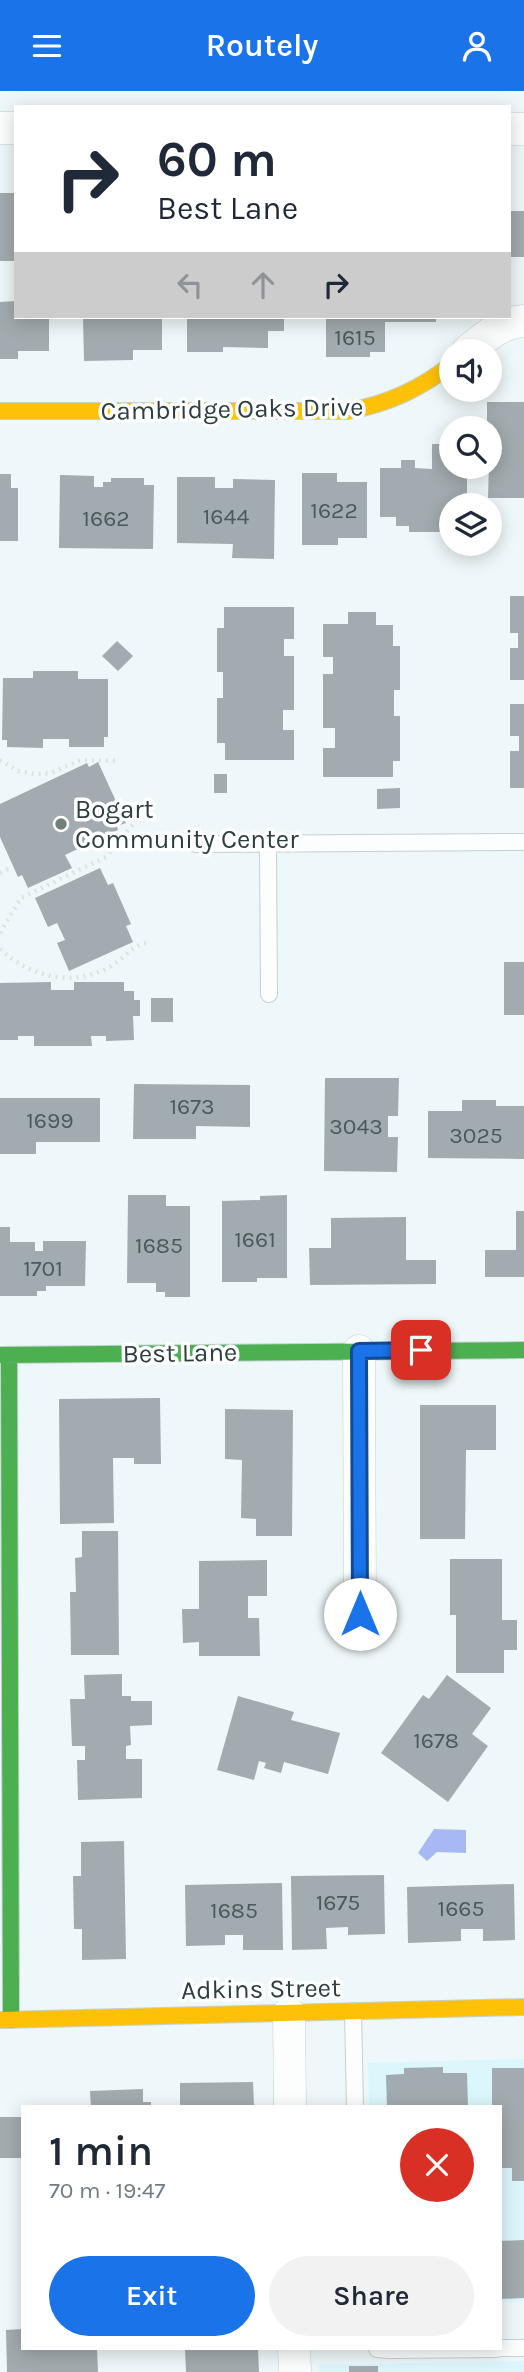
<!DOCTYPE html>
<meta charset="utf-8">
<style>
:root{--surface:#fff;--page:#f2f2f3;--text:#1f2937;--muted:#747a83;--accent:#1a73e8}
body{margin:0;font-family:Karla,sans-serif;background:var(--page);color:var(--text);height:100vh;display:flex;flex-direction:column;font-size:26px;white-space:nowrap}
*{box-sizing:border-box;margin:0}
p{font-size:23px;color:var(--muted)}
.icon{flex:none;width:38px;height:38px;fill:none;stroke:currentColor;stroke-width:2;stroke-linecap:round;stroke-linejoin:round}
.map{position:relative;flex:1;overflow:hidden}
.sheet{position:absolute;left:21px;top:2014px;width:481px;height:245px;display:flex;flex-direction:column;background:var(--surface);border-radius:0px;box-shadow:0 4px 18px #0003}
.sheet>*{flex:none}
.banner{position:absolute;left:14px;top:14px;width:497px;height:214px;border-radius:0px;box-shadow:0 4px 18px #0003;background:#fff;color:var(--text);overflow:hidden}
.controls{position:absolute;left:439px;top:248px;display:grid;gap:14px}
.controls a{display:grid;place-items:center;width:63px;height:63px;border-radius:50%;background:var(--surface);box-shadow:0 4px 18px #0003;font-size:35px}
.pin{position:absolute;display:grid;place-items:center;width:60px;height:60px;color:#fff;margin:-30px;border-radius:14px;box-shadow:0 4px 10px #0006}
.me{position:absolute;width:77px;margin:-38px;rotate:0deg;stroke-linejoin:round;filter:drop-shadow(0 0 5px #0008)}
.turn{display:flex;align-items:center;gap:24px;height:147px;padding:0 28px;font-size:32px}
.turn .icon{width:91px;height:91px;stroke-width:2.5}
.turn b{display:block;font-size:49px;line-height:60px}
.lanes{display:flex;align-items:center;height:66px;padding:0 28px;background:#0003;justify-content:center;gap:35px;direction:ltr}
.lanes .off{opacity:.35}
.round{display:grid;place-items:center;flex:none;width:74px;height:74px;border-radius:37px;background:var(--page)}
.overview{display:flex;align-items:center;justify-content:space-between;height:119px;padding:0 28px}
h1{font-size:42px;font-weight:600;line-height:52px}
.button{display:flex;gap:14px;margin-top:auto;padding:14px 28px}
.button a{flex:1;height:80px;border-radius:42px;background:var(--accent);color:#fff;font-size:28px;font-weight:600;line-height:80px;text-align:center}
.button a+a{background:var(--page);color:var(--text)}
header{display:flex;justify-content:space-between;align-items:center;height:91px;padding:0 28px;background:var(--accent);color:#fff;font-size:32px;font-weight:600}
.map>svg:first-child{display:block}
.built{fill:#dcf7fc}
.water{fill:#a7b9f5}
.building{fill:#a2abaf}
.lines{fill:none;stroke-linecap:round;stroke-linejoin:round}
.lane-casing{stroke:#c4d0d2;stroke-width:18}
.street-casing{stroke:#c4d0d2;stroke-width:33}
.fast-casing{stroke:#c4d0d2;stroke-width:18}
.slow-casing{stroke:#c4d0d2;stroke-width:18}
.path{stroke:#dfe2e2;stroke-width:4.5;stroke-dasharray:2 5;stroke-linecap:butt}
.lane{stroke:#fcfefe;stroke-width:16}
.street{stroke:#fcfefe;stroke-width:32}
.fast{stroke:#4caf50;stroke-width:16}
.slow{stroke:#ffc107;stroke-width:16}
.route-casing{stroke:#114b97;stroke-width:18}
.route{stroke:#1a73e8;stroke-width:12}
.poi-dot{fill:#717f81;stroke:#fff;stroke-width:2.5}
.labels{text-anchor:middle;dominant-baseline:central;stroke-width:7;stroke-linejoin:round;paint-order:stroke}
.number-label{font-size:23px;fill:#4a595c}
.street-label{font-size:26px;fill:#2d3e41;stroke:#fff}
.poi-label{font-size:26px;fill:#2d3e41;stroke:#fff;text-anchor:start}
</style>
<header><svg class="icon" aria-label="menu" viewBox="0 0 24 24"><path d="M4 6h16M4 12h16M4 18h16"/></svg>Routely<svg class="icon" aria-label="person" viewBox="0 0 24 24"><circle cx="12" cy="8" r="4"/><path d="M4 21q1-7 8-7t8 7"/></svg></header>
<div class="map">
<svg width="524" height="2281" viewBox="0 0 524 2281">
<rect width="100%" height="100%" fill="#eef7f9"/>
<!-- built -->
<path class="built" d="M524,1968V2210L501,2211L500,2016H369L368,1972Z
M524,2270V2281H319V2274Z"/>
<!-- water -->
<path class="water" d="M434,1738L466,1739V1762L437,1761L427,1770L418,1762Z"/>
<!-- building -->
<path class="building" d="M0,102H16V170H0Z
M509,120H524V166H509Z
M16,210V226H49V260H18V268H0V211Z
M83,226H162V259H133V269L84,270Z
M187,226H284V240H268V257L223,256V261H187Z
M326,226H436V231H385V261H370V266H326Z
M487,311H524V407H488L490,338H487Z
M432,353H452V376H467V415H452V441H409V435H396V426H380V377H401V369H415V377L432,378Z
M302,382H337V391H367V447H338V454H302Z
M0,383H11V397H18V450H0Z
M60,384L94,385V396H103V391H111V387H144V394H154L153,458L59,457Z
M177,386H215V397H233V388L275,389L274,468L232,467L233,453L177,452Z
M510,505H524V589H510V557H518V542H510Z
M224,516H294V548H284V565H294V619H283V639H294V669H225V652H217V607H223V581H217V537H224Z
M348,521H376V534H393V555H400V599H394V625H400V670H393V686H323V657H335V637H323V583H333V566H323V533H348Z
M117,550L133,565L118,580L102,565Z
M33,580H78V588H108V646H104V656H69V648H43V657L7,656V649H2L3,587H33Z
M510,613H524V697H510V660H519V645H510Z
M98,671L126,732L117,735L118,739L65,764L72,777L28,797L22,784L18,786L0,746V713L87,672L89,676Z
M214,683H227V702H214Z
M400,697V717L377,718V698Z
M100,777L108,794L113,792L131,833L126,835L133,851L69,880L57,852L65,849L57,832L48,836L35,807Z
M504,871H524V924H504Z
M51,891V899H74V891H124V900H134V909H140V925H133L134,949L106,950V945H91L92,955H34V945H18V949H0V892Z
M151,907H173V931H151Z
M325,987H399L398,1025H388V1046H398L397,1081L324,1080Z
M134,993L250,994V1036L196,1035V1048H133Z
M0,1007H100V1051H36V1063H0Z
M462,1009H496V1015H524V1068L428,1067V1020H462Z
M128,1104H166V1115H190V1206H165V1201H156V1192H127Z
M287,1104V1187H257V1191H222V1110L260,1109V1105Z
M516,1120H524V1186H485V1159H516Z
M406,1126V1169H436V1193L310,1194L309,1157H331V1127Z
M0,1136H10V1151H35V1160H43V1150H86L85,1195H46V1200H37V1205H0Z
M160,1307L161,1373H134V1367H113L114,1432L60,1433L59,1308Z
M420,1314H496V1359H466L465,1448H420Z
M225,1318L293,1319L292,1445H256V1428L241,1427L242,1369L225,1368Z
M82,1440H118L119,1564H71L70,1501H76L75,1467L82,1466Z
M450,1468H502V1529H517V1559H504V1582H456V1524H450Z
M267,1469V1505H248V1527H259L260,1565H199V1551L183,1552L182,1518H199V1470Z
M122,1583V1605H131V1610H152V1634L130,1635L131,1654L126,1655V1668H142V1707L78,1709L77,1669H85V1655H72L70,1608H85L84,1584Z
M447,1584L491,1617L472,1643L488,1655L448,1711L381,1662L423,1604L429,1608Z
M238,1605L294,1621L291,1629L340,1642L328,1683L284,1671L281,1682L264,1677L266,1672L259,1670L254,1689L217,1679Z
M124,1750L126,1868L82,1869V1838H74L73,1785H81V1751Z
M384,1784L385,1843L348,1844V1836L326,1837L327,1858L292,1859L291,1785Z
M282,1792L283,1859H243V1844H225V1854L186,1855L185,1794Z
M514,1793L515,1849L483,1850V1838H461V1850L408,1852L407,1796Z
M443,1976V1982H467L468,2016H387L386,1984L404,1983V1977Z
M492,1977H524V2090H512V2077H500V2016H492Z
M253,1991L254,2016H180V1992Z
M143,1998V2011H151V2016H91L90,2000Z
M0,2026H23V2067H0Z
M524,2149V2207L500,2208V2150Z
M23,2238V2258H97L98,2281H7L6,2239Z
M185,2258H258L259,2281H186Z
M349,2275H378V2281H349Z"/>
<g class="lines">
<defs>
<path id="lane" d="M196,753L524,751
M268,753L269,903
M353,1920L355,2016
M500,2257H524
M377,2258L389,2259L497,2258"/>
<path id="street" d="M0,37H16
M509,38H524
M467,261C484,247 501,231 524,230
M359,1260L360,1523
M289,1922L290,2016
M294,2258L295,2281"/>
<path id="fast" d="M0,1264L524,1259
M9,1264L11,1929"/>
<path id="slow" d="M0,320H348C388,313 420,298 452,273
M0,1929L524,1916"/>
</defs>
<!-- lane casing -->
<use href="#lane" class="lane-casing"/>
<!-- street casing -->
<use href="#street" class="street-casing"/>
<!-- fast casing -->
<use href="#fast" class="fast-casing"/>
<!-- slow casing -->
<use href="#slow" class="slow-casing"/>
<!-- path -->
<path class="path" d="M0,669L18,680L35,683L51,682L81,669L119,670
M0,782L10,777
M0,842L21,807L106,766L138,727
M0,858C31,887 75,897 113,874C126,866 133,852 150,852"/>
<!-- lane -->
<use href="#lane" class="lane"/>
<!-- street -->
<use href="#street" class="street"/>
<!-- fast -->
<use href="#fast" class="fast"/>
<!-- slow -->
<use href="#slow" class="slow"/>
</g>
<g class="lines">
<defs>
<path id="route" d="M360,1523L359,1260L421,1259"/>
</defs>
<!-- route casing -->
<use href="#route" class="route-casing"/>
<!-- route -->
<use href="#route" class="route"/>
</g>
<!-- markers -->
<circle class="poi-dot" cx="61" cy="733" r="7"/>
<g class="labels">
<!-- number labels -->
<g class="number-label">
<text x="355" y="246">1615</text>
<text x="334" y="419">1622</text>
<text x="226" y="425">1644</text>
<text x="106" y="427">1662</text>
<text x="192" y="1015">1673</text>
<text x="50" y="1029">1699</text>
<text x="356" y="1035">3043</text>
<text x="476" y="1044">3025</text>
<text x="255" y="1148">1661</text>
<text x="159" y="1154">1685</text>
<text x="43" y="1177">1701</text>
<text x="436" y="1649">1678</text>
<text x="338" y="1811">1675</text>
<text x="461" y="1817">1665</text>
<text x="234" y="1819">1685</text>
</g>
<!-- street labels -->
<g class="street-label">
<text transform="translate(232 318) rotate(-1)">Cambridge Oaks Drive</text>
<text transform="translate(180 1262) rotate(-1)">Best Lane</text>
<text transform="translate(261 1898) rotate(-1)">Adkins Street</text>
</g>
<!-- poi labels -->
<g class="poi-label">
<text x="75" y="718">Bogart<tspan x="75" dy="30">Community Center</tspan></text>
</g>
</g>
</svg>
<div class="controls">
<a><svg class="icon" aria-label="sound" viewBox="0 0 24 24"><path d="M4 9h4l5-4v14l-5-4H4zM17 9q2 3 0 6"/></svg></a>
<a><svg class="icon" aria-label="search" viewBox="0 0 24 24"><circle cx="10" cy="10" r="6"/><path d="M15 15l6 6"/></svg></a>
<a><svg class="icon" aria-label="layers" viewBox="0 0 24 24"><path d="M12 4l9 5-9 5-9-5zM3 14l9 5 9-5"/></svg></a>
</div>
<div class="pin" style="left:421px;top:1259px;background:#d93025"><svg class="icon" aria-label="arrive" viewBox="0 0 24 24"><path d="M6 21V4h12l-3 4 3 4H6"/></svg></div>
<svg class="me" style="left:360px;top:1523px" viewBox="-20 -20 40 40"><circle r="19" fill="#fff"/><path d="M0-13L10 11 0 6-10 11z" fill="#1a73e8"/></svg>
<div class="banner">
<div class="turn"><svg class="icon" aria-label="right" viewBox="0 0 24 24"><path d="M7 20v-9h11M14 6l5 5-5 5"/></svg><div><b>60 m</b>Best Lane</div></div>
<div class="lanes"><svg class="icon off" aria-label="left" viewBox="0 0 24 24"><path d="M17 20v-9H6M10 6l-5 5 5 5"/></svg><svg class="icon off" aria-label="ahead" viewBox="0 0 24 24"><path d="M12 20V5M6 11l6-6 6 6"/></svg><svg class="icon" aria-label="right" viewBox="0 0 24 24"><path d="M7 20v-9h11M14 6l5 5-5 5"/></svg></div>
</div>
<section class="sheet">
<div class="overview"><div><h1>1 min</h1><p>70 m · 19:47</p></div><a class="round" style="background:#d93025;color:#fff"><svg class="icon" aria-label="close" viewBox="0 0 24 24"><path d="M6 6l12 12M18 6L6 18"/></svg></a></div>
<div class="button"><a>Exit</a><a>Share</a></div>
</section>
</div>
